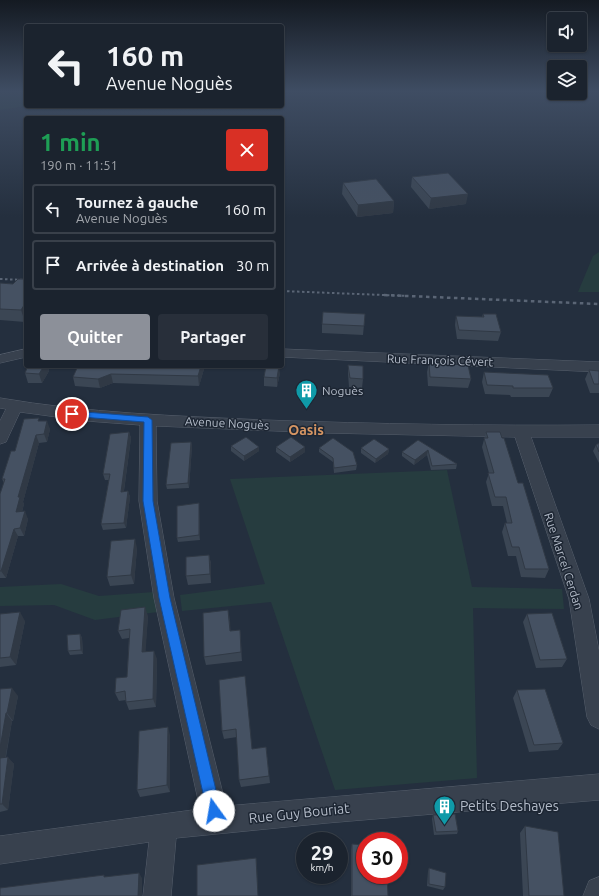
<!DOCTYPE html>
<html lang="fr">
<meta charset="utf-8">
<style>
:root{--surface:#1b232e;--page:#282f3a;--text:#f1f3f6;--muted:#a0a4aa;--line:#39404a;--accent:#8c9099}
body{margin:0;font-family:Ubuntu,sans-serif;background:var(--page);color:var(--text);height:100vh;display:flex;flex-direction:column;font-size:15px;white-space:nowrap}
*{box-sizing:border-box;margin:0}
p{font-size:13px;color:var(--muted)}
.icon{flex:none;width:22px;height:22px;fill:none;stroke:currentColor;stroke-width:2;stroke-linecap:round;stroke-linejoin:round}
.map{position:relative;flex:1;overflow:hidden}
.sheet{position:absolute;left:24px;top:116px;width:260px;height:252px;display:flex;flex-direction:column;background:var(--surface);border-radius:4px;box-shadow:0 1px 3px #0004,0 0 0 1px var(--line)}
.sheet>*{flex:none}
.banner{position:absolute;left:24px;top:24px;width:260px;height:84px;border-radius:4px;box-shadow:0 1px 3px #0004,0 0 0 1px var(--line);background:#1b232e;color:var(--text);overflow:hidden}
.tools{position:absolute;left:547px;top:12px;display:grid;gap:8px}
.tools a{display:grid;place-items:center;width:40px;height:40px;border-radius:4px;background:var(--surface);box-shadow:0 1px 3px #0004,0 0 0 1px var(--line);font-size:20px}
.speed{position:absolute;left:296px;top:832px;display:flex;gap:8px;font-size:20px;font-weight:700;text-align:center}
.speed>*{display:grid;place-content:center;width:52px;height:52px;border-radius:50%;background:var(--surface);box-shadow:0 1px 3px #0004,0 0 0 1px var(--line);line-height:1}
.speed small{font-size:10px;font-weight:400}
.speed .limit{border:6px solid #d22;background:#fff;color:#111}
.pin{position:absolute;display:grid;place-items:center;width:34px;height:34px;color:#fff;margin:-17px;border:2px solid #fff;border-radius:50%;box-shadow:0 1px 4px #0007}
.me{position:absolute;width:44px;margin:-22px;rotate:347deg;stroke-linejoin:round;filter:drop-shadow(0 0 3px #0008)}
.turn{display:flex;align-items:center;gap:14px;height:84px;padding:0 16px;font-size:18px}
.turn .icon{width:52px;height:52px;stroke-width:2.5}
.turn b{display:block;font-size:28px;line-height:34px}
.round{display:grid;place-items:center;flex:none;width:42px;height:42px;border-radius:4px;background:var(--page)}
.overview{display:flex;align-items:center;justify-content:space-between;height:68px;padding:0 16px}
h1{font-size:24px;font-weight:600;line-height:30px;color:#1e9e55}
.cta{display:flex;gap:8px;margin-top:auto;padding:8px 16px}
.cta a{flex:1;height:46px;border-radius:4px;background:var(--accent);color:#fff;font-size:16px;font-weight:600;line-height:46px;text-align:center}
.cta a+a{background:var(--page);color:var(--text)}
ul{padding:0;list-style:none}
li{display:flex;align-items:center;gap:12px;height:50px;margin:0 8px 6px;padding:0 8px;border:2px solid var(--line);border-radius:4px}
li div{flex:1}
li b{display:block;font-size:15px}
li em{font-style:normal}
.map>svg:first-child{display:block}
.green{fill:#263c3f}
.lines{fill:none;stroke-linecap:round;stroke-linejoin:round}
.minor-casing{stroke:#565f6c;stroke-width:1}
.minor{fill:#38414e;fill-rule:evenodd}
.rail-far1{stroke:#5a6575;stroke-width:2;stroke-dasharray:2.5 2.5;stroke-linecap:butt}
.rail{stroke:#5a6575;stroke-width:2.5;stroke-dasharray:3.5 3.5;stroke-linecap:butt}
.wall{fill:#3b4654}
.shaded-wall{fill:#303945}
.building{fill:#455162;stroke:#303945}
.route{fill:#1a73e8;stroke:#114b97}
.labels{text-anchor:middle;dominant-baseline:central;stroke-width:3;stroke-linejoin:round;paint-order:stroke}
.street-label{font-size:12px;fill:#b4bcc9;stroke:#1d2633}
.poi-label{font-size:12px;fill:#b4bcc9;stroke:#1d2633;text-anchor:start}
.quarter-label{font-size:14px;font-weight:bold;fill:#d59563;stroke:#1d2633}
.near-poi-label{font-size:14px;fill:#b4bcc9;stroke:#1d2633;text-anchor:start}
.near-street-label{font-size:14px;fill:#b4bcc9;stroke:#1d2633}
</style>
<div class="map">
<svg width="599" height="896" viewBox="0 0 599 896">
<rect width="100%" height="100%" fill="#242f3e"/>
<!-- green -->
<path class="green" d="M0,91H26V106L0,110Z
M599,252V292H578L593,256Z
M447,470L472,587L562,589L564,609L473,608L477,778L335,790L271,602L182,611L180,595L265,584L230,479Z
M61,584L99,596L154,592L158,612L95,620L54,605L0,606V587Z"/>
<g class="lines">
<defs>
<path id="minor" d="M26,349V357L0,363V355Z
M282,349L599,362V372L282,357Z
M0,398C87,413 176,416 264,420C376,424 487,426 599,425V437H531L589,599L599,651V729L591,725L587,717L569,599L515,437L325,433L156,426L157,501L174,598L226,806L599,774V800L327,823L176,838L171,896H143L149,842L0,864V836L200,809L154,598L139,501L140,425L87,421L20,412L6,442L0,444V421L6,409L0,408Z
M599,877V896H583L589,881Z"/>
</defs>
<!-- minor casing -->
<use href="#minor" class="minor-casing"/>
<!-- minor -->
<use href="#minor" class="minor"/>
<!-- rail-far1 -->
<path class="rail-far1" d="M0,279L26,280
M282,291L408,296"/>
<!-- rail -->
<path class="rail" d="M384,295L599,304"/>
</g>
<!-- wall -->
<path class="wall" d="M412,177L466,204L429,209L411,187Z
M343,183L394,201L393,213L357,217L342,194Z
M26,279V321L25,322L0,320V283L13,284Z
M365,314L363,335L322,333V324Z
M483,314L501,332L498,341L457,339L455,325L456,316L482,317Z
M429,363L471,379L468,388L428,386L427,372Z
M348,365L363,379L362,388L349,387L348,374Z
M28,366H48L49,371L42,383H28L25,373Z
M78,366L204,369L199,386L113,383L100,388L75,386L73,377Z
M589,370L599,371V393H590L585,379Z
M484,372L553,388L549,397H511L510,395L485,394L482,382Z
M280,373L277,387L264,386V377Z
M40,421L50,429L47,442L39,443L23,502L24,504L22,512L28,519L24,536H18L6,578H0V494L4,483L2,479L15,451Z
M129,432L131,438L124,491H128L130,497L126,528L103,530L101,524L109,480H105L103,474Z
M486,432L518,483L549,569L545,578L521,577L516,556H508L502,532L505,523H507L503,506H492L486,482L489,473L482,447Z
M418,440L457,464L456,469L431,470L427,455L414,465L402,456V452Z
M191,442L192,446L189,488L167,489L166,485Z
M599,443V463L593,451L596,445Z
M231,446L259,451L244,461L231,451Z
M276,447L305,452L290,462L276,452Z
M319,448L357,465L356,470L334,473L333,462L319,452Z
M361,448L389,449L388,454L375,463L361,453Z
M199,508L200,540L178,542L177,538Z
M137,548L134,584L110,586L107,577Z
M209,555L211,564V583L188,585L186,576Z
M0,614L25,621L16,665L0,667Z
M527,614L567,659L562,667L536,668L523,622Z
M148,616L145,652L157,659L156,707L129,710L126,702V700L119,701L115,693L127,677L129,638L122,639L118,631Z
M230,619V631L240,630L242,661L206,665L204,657Z
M80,634L82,638L83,654L70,655L68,651Z
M219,680L252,749L266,747L270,783L241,787L239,780L237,737L224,739L222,731Z
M0,689L18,696L13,721H12L6,757L14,764L8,810L0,812Z
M517,690L563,743L558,750L529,752L513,698Z
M170,735V792L140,797L137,790Z
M433,815L458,831L457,834L434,835L432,819Z
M525,826L564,896H523L520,833Z
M352,844L388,896H351V850Z
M429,868L445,887L443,890L427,886L428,871Z"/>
<!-- shaded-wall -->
<path class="shaded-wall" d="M468,194L466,204L429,209L431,198Z
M394,201L393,213L357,217L358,205Z
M26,302V321L25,322L21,310Z
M283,306V315L282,319V309Z
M44,366H48L49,371L42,383L39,374Z
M201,366H204V369L199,386L198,376Z
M279,366L280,373L277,387V378Z
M111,374L113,383L100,388L98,379Z
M47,421L50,429L47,442L44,434Z
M129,432L131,438L123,497L121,492Z
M36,435L39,443L23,502L24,504L20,519L16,512L18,497Z
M191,442L192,446L189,488L188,483Z
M259,447V451L244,461V456Z
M305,447V452L290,462V457Z
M389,449L388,454L375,463L376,459Z
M428,450L427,455L414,465L415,460Z
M128,491L130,497L126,528L124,523Z
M199,503V508L200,540L199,535Z
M25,511L28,519L24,536L20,528Z
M14,529L18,536L6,578L1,571Z
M135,539L137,548L134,584L131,575Z
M209,555L211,564V583L210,574Z
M145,607L148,616L145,661L142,652Z
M228,610L230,619L231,640L230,631Z
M20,612L25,621L16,665L10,657Z
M240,630L241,639L242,661L241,652Z
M80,634L82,638L83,654L81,650Z
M154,651L157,659L156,707L153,699Z
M12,688L18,696L13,721L7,713Z
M6,713L12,721L4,765L0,760V748Z
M168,727L170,735V792L167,785Z
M8,757L14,764L8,810L2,804Z
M256,858L257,864L258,896Z
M139,873L142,878V896H138Z"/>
<!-- building -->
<path class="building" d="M448,173L468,194L431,198L412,177Z
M376,179L394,201L358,205L343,183Z
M18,279H26V302L21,310L0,309V283L13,284Z
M323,312L365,314L364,326L322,324Z
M483,314H496L501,332L459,330L456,316L484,317Z
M429,363L468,365L471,379L430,377Z
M348,365L363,366V379L350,378Z
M28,366H44L39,374L25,373Z
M78,366H201L198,376L111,374L98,379L73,377Z
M266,366H279L277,378L264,377Z
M589,370L599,371V384H594Z
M484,372L548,375L553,388H513V386L487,385Z
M39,418L38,421H47L44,434L36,435L18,497H20L16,512L25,511L20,528L14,529L1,571H0V494L5,479H2L11,451H15L24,419Z
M129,432L121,492L128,491L124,523L101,524L110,474H103L110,434Z
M486,432H500L502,438H504L518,483H523L549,569H525L519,547H512L505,523H512L506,497H495L488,473H494L484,438H488Z
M246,437L259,447L244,456L231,446Z
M291,437L305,447L290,457L276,447Z
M333,438L353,452L357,465L334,468L333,458L319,448Z
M374,439L389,449L376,459L361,448Z
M418,440L457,464L432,466L428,450L415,460L402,452Z
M191,442L188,483L166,485L171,443Z
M599,443V452L596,445Z
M199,503V535L177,538V506Z
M135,539L131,575L107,577L111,541Z
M209,555L210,574L186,576V557Z
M145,607L142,652L154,651L153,699L126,702L125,691L115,693L116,678L127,677L130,629L118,631L121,610Z
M228,610L230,631L240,630L241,652L204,657L203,613Z
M20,612L10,657L0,658V614Z
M552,613L567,659L540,660L527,614Z
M80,634L81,650L68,651L67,635Z
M245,676L252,749L266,747L269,776L239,780L236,729L222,731L219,680Z
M12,688L7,713H6L0,748V689Z
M545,689L563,743L534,745L517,690Z
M168,727L167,785L137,790L139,731Z
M8,757L2,804H0V758Z
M455,814L458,831L436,832L433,815Z
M525,826L558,832L564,896H529Z
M352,844L365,845V875H387L388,896H352Z
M256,858L258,896H197V865Z
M429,868L446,873L445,887L429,884Z
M139,873L138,896H0V888L104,875V877Z"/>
<!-- sky -->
<linearGradient id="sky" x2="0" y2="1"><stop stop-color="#141a22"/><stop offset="0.42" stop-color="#3f4d63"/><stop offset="1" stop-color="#3f4d63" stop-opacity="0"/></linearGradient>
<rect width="599" height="217" fill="url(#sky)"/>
<!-- route -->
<path class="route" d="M72,411L148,417L152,420L153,501L170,598L221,811L219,816L214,818L209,816L207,811L159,598L143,501L144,422L69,416L68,414Z"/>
<!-- icons -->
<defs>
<symbol id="building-pin" viewBox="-11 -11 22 30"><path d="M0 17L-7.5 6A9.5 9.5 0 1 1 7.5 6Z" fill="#0f9aa8" stroke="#1d2633"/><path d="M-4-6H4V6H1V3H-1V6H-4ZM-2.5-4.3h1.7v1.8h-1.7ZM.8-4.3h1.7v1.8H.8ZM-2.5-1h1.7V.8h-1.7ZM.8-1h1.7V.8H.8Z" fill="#fff"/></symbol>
</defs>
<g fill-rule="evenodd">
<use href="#building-pin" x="294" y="378" width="25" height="34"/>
<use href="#building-pin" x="432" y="794" width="25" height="34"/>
</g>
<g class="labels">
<!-- street labels -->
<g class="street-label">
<text transform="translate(440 360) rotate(2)">Rue François Cévert</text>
<text transform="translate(227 423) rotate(3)">Avenue Noguès</text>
<text transform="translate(564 561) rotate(72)">Rue Marcel Cerdan</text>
</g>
<!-- poi labels -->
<g class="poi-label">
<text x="322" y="390">Noguès</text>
</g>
<!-- quarter labels -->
<g class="quarter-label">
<text x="306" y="430">Oasis</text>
</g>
<!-- near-poi labels -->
<g class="near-poi-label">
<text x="460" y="806">Petits Deshayes</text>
</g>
<!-- near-street labels -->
<g class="near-street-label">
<text transform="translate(299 813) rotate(-6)">Rue Guy Bouriat</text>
</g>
</g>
</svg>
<div class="tools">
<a><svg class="icon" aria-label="sound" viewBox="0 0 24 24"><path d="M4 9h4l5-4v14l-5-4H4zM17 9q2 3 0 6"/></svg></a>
<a><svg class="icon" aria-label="layers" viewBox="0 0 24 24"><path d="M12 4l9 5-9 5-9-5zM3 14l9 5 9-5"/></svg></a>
</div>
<div class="speed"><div>29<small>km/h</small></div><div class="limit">30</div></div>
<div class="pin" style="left:72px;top:414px;background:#d93025"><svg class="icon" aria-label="arrive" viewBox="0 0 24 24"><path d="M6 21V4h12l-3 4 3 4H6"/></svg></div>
<svg class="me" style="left:214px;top:811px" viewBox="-20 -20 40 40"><circle r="19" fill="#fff"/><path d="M0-13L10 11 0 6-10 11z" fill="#1a73e8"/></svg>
<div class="banner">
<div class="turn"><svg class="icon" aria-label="left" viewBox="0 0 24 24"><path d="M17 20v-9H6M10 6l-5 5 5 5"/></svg><div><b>160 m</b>Avenue Noguès</div></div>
</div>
<section class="sheet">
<div class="overview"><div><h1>1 min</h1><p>190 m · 11:51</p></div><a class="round" style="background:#d93025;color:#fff"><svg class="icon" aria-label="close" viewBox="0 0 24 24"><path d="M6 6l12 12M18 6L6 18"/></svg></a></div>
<ul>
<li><svg class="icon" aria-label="left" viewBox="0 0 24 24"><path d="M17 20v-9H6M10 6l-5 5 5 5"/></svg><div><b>Tournez à gauche</b><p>Avenue Noguès</p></div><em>160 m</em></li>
<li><svg class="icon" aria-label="arrive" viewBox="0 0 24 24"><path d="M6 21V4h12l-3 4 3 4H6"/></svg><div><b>Arrivée à destination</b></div><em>30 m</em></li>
</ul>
<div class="cta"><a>Quitter</a><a>Partager</a></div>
</section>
</div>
